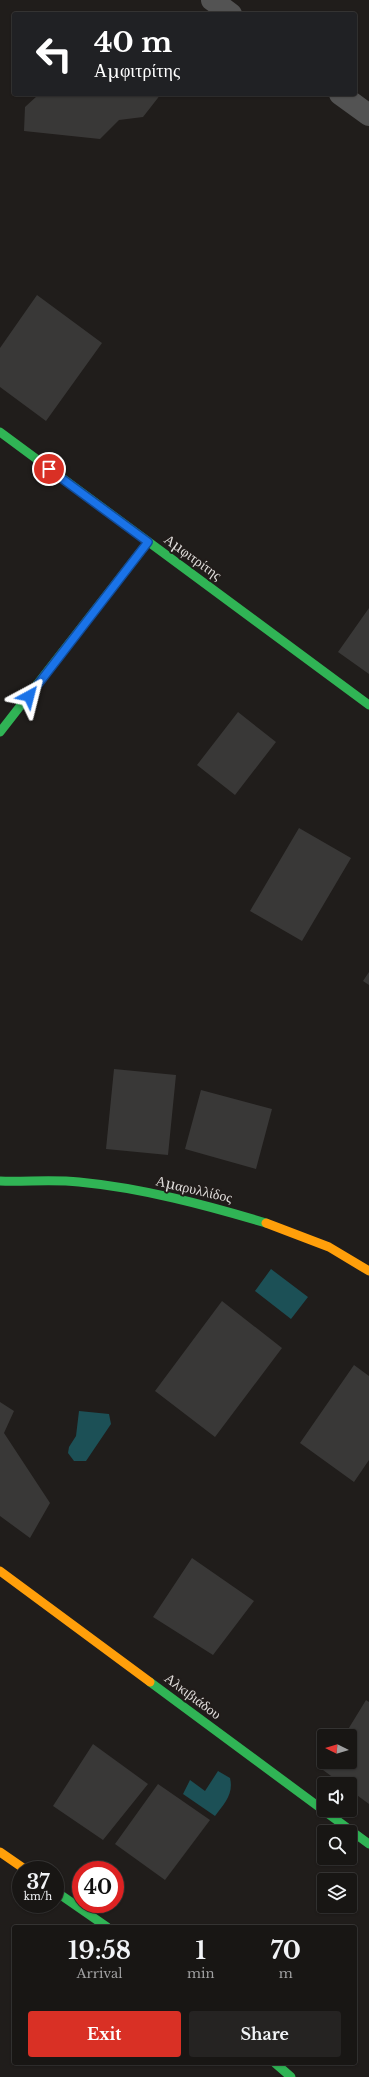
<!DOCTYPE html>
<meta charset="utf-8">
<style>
:root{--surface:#181614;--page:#252322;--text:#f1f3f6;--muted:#9f9fa0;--line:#363534;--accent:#d93025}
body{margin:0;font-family:"Libre Baskerville",serif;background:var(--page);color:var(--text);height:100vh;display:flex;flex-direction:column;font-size:15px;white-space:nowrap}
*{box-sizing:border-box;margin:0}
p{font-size:13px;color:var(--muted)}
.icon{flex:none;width:22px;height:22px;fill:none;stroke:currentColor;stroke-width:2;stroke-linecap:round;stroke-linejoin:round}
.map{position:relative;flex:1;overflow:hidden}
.drawer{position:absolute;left:12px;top:1925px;width:345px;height:140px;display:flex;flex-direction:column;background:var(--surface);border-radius:4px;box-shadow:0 1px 3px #0004,0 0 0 1px var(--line)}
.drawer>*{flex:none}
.banner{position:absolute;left:12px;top:12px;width:345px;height:84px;border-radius:4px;box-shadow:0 1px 3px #0004,0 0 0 1px var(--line);background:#202124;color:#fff;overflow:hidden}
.needle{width:26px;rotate:275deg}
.controls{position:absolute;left:317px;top:1729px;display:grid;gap:8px}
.controls a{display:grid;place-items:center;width:40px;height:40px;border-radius:4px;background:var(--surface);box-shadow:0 1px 3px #0004,0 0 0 1px var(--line);font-size:20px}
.speed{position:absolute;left:12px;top:1861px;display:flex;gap:8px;font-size:20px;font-weight:700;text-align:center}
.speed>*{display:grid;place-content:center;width:52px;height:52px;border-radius:50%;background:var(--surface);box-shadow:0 1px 3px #0004,0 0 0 1px var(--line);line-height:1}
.speed small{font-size:10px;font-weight:400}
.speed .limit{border:6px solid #d22;background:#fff;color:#111}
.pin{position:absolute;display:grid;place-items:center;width:34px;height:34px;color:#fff;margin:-17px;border:2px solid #fff;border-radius:50%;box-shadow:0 1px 4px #0007}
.me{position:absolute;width:44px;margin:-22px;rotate:38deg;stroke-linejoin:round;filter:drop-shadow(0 0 3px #0008)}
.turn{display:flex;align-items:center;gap:14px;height:84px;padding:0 16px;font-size:18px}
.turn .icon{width:52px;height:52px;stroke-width:2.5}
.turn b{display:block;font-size:28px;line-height:34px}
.eta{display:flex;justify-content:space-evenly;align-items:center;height:68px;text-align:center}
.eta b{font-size:24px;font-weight:800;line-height:28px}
.action{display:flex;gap:8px;margin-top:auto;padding:8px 16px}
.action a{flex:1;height:46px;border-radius:4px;background:var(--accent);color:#fff;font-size:16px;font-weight:800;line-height:46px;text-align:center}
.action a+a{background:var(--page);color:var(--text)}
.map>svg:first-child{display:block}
.water{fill:#1c5056}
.building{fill:#393837}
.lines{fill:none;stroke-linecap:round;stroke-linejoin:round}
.street{stroke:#535353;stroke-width:22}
.fast{stroke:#30b455;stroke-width:9}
.slow{stroke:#ff9f0a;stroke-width:9}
.route-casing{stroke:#114b97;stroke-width:10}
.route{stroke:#1a73e8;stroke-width:7}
.labels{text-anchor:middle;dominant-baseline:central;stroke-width:4;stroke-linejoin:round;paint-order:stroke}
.street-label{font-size:14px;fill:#e1dedc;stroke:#211c1a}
</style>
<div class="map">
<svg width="369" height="2077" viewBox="0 0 369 2077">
<rect width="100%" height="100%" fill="#201d1b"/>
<!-- water -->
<path class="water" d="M271,1269L308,1297L291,1319L255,1291Z
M79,1411L109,1414L111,1424L86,1461H74L68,1453L69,1447L76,1436Z
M218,1771L230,1778C234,1794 224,1804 215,1816L183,1794L190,1780L205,1791Z"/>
<!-- building -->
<path class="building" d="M46,94H161L143,117L119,120L100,139L24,131L25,107L37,96Z
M37,295L102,343L46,421L0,387V348Z
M369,608V674L338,652Z
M238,712L276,742L235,795L197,765Z
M299,828L351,858L302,941L250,911Z
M369,972V985L363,981Z
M114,1069L176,1075L168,1155L106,1149Z
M201,1090L272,1109L256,1169L185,1149Z
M222,1301L282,1348L215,1437L155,1391Z
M354,1365L369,1376V1460L354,1482L300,1443Z
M0,1402L14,1411L4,1433L50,1503L30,1538L0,1516Z
M192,1558L254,1601L213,1655L153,1617Z
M366,1700L369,1702V1804L350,1790V1784H342L323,1770L328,1762H350V1736H344Z
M93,1744L148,1784L103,1840L53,1806Z
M158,1784L210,1820L165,1880L115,1844Z"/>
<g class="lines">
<!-- street -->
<path class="street" d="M212,0L231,14
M340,94L369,115"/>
<!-- fast -->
<path class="fast" d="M0,432L369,705
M0,732L148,542
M0,1181C26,1182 53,1179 79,1182C142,1188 206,1205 266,1223
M150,1682L369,1844
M55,1891L107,1927
M275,2063L291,2077"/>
<!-- slow -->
<path class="slow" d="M266,1223L329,1247L369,1271
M0,1571L150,1682
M0,1852L26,1870"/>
</g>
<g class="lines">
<defs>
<path id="route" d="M29,696L148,542L49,469"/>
</defs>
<!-- route casing -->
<use href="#route" class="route-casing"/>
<!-- route -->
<use href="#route" class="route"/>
</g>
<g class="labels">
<!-- street labels -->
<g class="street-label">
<text transform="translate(193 557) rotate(36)">Αμφιτρίτης</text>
<text transform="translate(194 1189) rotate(13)">Αμαρυλλίδος</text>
<text transform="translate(193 1696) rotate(37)">Αλκιβιάδου</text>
</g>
</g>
</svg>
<div class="controls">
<a><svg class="needle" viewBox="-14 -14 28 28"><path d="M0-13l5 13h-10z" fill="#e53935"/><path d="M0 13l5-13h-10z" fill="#9f9fa0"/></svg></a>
<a><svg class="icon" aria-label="sound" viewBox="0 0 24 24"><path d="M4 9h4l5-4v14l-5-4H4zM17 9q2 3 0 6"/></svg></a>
<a><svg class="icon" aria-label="search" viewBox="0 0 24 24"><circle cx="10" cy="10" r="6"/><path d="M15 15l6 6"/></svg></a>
<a><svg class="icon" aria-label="layers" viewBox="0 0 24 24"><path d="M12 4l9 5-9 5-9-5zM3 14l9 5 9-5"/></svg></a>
</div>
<div class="speed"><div>37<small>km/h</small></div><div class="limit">40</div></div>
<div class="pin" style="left:49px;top:469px;background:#d93025"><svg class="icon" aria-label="arrive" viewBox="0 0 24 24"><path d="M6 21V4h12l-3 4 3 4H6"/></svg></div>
<svg class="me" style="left:29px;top:696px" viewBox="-20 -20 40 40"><path d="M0-17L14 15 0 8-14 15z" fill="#1a73e8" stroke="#fff" stroke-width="4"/></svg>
<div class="banner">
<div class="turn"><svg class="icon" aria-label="left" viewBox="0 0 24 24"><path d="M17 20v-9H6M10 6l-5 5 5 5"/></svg><div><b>40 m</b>Αμφιτρίτης</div></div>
</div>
<section class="drawer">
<div class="eta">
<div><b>19:58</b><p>Arrival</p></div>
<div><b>1</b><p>min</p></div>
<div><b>70</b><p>m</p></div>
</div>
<div class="action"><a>Exit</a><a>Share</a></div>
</section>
</div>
